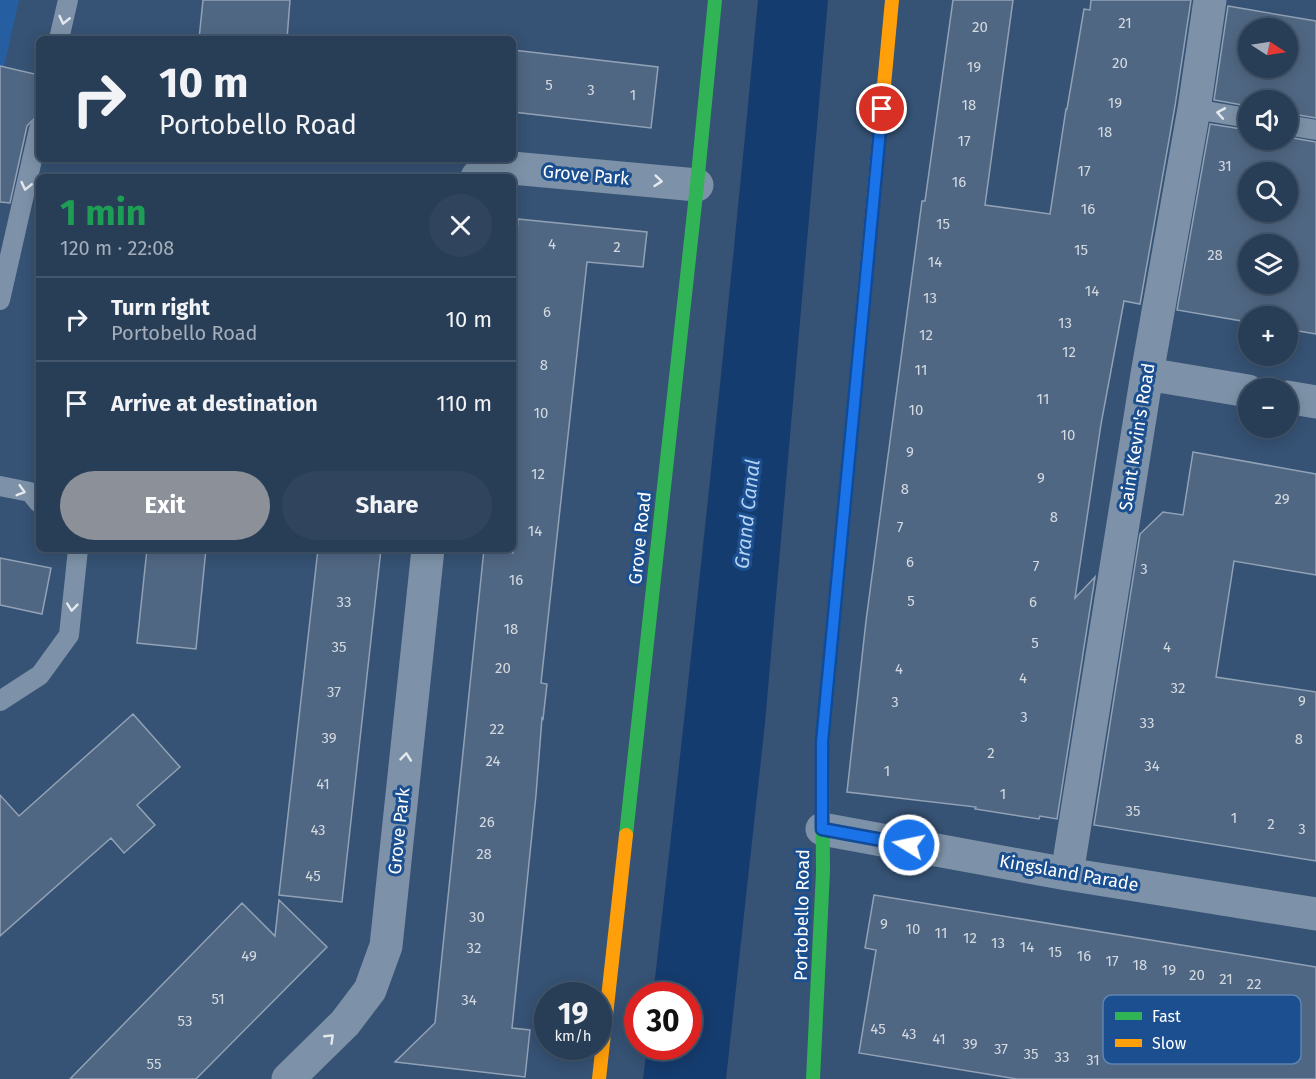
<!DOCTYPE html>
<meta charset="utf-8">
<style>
:root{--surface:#283e57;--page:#30455d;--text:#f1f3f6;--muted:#a5aeba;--line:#44576d;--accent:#8c9099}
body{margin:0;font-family:"Fira Sans",sans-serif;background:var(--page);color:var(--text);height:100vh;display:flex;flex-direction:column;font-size:22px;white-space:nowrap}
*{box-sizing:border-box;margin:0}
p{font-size:20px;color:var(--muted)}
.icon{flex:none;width:33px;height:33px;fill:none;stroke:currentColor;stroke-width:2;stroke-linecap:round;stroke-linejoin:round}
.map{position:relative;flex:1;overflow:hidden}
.panel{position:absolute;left:36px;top:174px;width:480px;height:378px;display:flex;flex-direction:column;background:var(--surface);border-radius:9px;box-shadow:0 3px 15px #0003,0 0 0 2px var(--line)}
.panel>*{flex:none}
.top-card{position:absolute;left:36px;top:36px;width:480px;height:126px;border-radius:9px;box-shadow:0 3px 15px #0003,0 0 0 2px var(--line);background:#283e57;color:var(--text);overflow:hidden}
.needle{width:39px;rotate:102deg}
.tools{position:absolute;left:1238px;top:18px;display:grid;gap:12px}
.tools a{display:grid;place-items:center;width:60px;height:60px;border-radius:50%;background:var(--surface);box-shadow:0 3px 15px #0003,0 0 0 2px var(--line);font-size:30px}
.speed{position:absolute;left:534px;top:982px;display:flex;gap:12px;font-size:30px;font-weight:700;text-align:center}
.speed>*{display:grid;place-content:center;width:78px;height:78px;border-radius:50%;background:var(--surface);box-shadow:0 3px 15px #0003,0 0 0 2px var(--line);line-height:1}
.speed small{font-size:15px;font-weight:400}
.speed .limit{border:9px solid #d22;background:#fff;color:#111}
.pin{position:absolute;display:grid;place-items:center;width:51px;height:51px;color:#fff;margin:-26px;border:3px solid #fff;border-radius:50%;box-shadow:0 2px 6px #0007}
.me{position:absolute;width:66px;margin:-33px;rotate:280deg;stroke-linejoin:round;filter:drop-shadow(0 0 4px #0008)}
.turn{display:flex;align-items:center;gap:21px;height:126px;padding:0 24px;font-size:27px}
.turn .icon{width:78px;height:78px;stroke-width:2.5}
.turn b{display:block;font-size:42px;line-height:51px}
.round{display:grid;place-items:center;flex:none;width:63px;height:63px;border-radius:32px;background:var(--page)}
.overview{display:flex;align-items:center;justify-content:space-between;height:102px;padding:0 24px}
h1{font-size:36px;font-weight:700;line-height:45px;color:#1e9e55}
.cta{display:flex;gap:12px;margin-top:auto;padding:12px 24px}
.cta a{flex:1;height:69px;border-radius:36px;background:var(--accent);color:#fff;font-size:24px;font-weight:700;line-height:69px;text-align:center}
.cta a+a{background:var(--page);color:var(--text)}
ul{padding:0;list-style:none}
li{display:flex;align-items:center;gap:18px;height:84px;padding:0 24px;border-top:2px solid var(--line)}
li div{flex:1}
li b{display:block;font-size:22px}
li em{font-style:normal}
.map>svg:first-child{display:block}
.green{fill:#265fa1}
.water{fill:#153c6e}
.building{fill:#506783;stroke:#92a2b6;stroke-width:1.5;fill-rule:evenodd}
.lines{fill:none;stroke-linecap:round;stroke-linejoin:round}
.lane{stroke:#7d92a8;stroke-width:20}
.street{stroke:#7d92a8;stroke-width:33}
.fast{stroke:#30b455;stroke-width:14}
.slow{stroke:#ff9f0a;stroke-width:14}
.oneway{stroke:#e5e9ee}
.route-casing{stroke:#114b97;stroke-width:15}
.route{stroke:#1a73e8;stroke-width:10}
.labels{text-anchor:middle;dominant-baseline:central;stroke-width:6;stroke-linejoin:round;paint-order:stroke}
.number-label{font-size:15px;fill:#d3d9e0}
.street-label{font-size:18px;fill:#fff;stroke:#1b4f8f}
.water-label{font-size:20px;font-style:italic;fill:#b5d3f5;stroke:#1b4f8f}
.key{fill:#1b4f8f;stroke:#5f84b1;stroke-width:1.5}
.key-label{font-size:16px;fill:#fff}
</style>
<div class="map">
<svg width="1316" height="1079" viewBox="0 0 1316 1079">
<rect width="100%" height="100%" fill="#365274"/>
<!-- green -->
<path class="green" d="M0,0H19L4,67L0,66Z"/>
<!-- water -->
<path class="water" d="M758,0H828L765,723L726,1079H643L647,1047H688V996H653C691,664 727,332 758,0Z"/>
<!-- building -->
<path class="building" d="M203,0H290L287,39H199Z
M953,0H1013L985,205L1050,214L1066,109H1067L1084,9L1090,10L1091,0H1191L1175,106L1140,304L1124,301L1101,424L1075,598L1095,577L1057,819L1040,816L1039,819L975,809L976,807L847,792L866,621L922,201H925Z
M1228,6L1316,21V118L1287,113V100H1248V106L1214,100ZM1248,28H1287V68H1248Z
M513,50L658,67L651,128L513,112Z
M0,66L39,75V100L35,118L27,126L10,203L0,202Z
M1210,124L1248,130V140H1287V137L1316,142V334L1287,329V316H1248V322L1177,310ZM1248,172H1287V212H1248ZM1248,244H1287V284H1248Z
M518,219L647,232L643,267L587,262L541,683L547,684L543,719L542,718L536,795L512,1028L530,1030L525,1077L395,1062L435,1023L484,549L513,553V280Z
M1193,452L1316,474V575L1234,561L1216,677L1316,692V861L1094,825L1140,534L1163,512L1183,515Z
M147,549H206L196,649L137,643Z
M318,549H381L342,902L279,895Z
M0,558L51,568L42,614L0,605Z
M133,714L180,767L137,805L155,825L124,853L111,838L0,936V795L19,816Z
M874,895L1316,967V1079H1017L859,1053L876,950L865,948Z
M279,900L327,947L196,1079H70L242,903L275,936Z"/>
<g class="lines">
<!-- lane -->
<path class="lane" d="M59,39L68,0
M1194,109L1248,118
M1287,125L1316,130
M0,300L39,129
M0,486L30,492L39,503
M0,701L40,675L69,635L78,549"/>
<!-- street -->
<path class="street" d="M477,177C487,168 499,168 512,168L697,185
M1147,374L1248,391
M1287,397L1316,402
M822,829L1067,874L1316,914
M1067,874L1147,374L1194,109L1210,0
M288,1079L345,1023L370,990L386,946L428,549"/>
<!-- fast -->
<path class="fast" d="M626,835L697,185L715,0
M813,1079L823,871L822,743L861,330"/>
<!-- slow -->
<path class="slow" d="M861,330L892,0
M599,1079L626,835"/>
</g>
<!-- one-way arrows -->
<defs><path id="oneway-chevron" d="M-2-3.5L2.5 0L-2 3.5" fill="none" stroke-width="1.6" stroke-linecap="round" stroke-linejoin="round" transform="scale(1.5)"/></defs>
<g class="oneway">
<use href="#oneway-chevron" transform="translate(64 20) rotate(103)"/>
<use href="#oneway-chevron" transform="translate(1221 113) rotate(-170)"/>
<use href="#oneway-chevron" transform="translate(658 181) rotate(6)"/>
<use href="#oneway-chevron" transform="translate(26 186) rotate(103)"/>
<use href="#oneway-chevron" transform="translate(21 491) rotate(16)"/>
<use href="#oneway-chevron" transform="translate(72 607) rotate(96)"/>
<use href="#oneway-chevron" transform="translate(406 757) rotate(-84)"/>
<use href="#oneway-chevron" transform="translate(330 1038) rotate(-44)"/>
</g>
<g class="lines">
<defs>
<path id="route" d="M882,109L822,742V829L909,845"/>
</defs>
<!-- route casing -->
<use href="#route" class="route-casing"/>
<!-- route -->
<use href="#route" class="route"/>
</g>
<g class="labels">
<!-- number labels -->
<g class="number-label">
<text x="1125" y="23">21</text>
<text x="980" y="27">20</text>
<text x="1120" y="63">20</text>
<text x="974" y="67">19</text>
<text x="549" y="85">5</text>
<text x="591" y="90">3</text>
<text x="633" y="95">1</text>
<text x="1115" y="103">19</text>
<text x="969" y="105">18</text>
<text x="1105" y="132">18</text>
<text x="964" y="141">17</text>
<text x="1225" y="166">31</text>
<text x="1084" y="171">17</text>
<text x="959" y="182">16</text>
<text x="1088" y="209">16</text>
<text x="943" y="224">15</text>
<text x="552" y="244">4</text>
<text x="617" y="247">2</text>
<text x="1081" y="250">15</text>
<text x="1215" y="255">28</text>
<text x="935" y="262">14</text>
<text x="1092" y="291">14</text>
<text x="930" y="298">13</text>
<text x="547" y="312">6</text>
<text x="1065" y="323">13</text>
<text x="926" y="335">12</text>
<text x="1069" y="352">12</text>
<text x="544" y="365">8</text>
<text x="921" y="370">11</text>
<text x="1043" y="399">11</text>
<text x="916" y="410">10</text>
<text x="541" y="413">10</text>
<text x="1068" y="435">10</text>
<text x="910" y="452">9</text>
<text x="538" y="474">12</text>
<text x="1041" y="478">9</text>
<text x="905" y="489">8</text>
<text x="1282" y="499">29</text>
<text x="1054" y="517">8</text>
<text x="900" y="527">7</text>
<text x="535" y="531">14</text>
<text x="910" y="562">6</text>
<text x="1036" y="566">7</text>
<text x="1144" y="569">3</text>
<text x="516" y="580">16</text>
<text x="911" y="601">5</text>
<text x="344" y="602">33</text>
<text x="1033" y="602">6</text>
<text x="511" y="629">18</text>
<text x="1035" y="643">5</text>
<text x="339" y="647">35</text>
<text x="1167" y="647">4</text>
<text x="503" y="668">20</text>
<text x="899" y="669">4</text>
<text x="1023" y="678">4</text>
<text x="1178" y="688">32</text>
<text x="334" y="692">37</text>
<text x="1302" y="701">9</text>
<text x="895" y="702">3</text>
<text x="1024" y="717">3</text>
<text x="1147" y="723">33</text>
<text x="497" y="729">22</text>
<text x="329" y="738">39</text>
<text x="1299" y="739">8</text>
<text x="991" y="753">2</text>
<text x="493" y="761">24</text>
<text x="1152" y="766">34</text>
<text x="887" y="771">1</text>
<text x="323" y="784">41</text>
<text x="1003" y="794">1</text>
<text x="1133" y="811">35</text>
<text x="1234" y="818">1</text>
<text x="487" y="822">26</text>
<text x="1271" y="824">2</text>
<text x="1302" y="829">3</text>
<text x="318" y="830">43</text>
<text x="484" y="854">28</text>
<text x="313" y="876">45</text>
<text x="477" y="917">30</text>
<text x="884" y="924">9</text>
<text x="913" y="929">10</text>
<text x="941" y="933">11</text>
<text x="970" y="938">12</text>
<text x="998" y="943">13</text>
<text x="1027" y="947">14</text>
<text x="474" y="948">32</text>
<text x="1055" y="952">15</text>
<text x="249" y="956">49</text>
<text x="1084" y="956">16</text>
<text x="1112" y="961">17</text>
<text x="1140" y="965">18</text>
<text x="1169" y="970">19</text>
<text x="1197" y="975">20</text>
<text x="1226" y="979">21</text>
<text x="1254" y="984">22</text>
<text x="218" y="999">51</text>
<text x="469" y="1000">34</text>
<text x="185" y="1021">53</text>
<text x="878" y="1029">45</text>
<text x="909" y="1034">43</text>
<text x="939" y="1039">41</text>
<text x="970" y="1044">39</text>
<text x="1001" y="1049">37</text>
<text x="1031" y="1054">35</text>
<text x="1062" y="1057">33</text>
<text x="1093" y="1060">31</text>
<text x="154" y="1064">55</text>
</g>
<!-- street labels -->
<g class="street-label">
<text transform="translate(586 175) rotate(5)">Grove Park</text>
<text transform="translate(1137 437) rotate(-81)">Saint Kevin's Road</text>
<text transform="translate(640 538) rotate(-84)">Grove Road</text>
<text transform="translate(399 831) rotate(-84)">Grove Park</text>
<text transform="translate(1069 873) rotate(10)">Kingsland Parade</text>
<text transform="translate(802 915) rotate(-89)">Portobello Road</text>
</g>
<!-- water labels -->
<g class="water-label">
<text transform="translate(747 514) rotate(-84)">Grand Canal</text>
</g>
</g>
<!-- legend -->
<rect x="1103" y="995" width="198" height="69" rx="9" class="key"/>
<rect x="1115" y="1012" width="27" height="8" fill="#30b455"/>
<rect x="1115" y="1039" width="27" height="8" fill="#ff9f0a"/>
<g class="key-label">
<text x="1152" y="1022">Fast</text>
<text x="1152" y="1049">Slow</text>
</g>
</svg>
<div class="tools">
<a><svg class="needle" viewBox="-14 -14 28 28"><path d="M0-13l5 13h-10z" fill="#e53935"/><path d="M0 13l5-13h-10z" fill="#a5aeba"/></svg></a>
<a><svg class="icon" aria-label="sound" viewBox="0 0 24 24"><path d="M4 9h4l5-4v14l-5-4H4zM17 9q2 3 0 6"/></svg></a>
<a><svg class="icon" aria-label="search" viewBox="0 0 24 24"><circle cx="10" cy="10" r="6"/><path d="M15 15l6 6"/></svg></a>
<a><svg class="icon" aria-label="layers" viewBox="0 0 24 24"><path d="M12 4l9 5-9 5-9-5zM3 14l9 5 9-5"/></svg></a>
<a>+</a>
<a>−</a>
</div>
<div class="speed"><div>19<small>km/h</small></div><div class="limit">30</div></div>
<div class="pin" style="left:882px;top:109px;background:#d93025"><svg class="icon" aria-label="arrive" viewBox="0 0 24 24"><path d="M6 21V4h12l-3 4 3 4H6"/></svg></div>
<svg class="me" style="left:909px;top:845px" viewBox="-20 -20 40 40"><circle r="17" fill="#1a73e8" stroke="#fff" stroke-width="3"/><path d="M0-11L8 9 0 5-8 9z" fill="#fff"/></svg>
<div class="top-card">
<div class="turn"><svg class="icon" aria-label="right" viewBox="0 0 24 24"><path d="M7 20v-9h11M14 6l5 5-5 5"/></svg><div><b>10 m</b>Portobello Road</div></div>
</div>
<section class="panel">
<div class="overview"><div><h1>1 min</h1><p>120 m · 22:08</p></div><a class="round"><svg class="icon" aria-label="close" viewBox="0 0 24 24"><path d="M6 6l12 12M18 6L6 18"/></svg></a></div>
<ul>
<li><svg class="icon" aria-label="right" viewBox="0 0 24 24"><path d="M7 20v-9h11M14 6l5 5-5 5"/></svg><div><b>Turn right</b><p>Portobello Road</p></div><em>10 m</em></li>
<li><svg class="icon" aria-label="arrive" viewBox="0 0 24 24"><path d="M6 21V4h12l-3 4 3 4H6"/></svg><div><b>Arrive at destination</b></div><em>110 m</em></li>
</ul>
<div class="cta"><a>Exit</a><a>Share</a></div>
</section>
</div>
